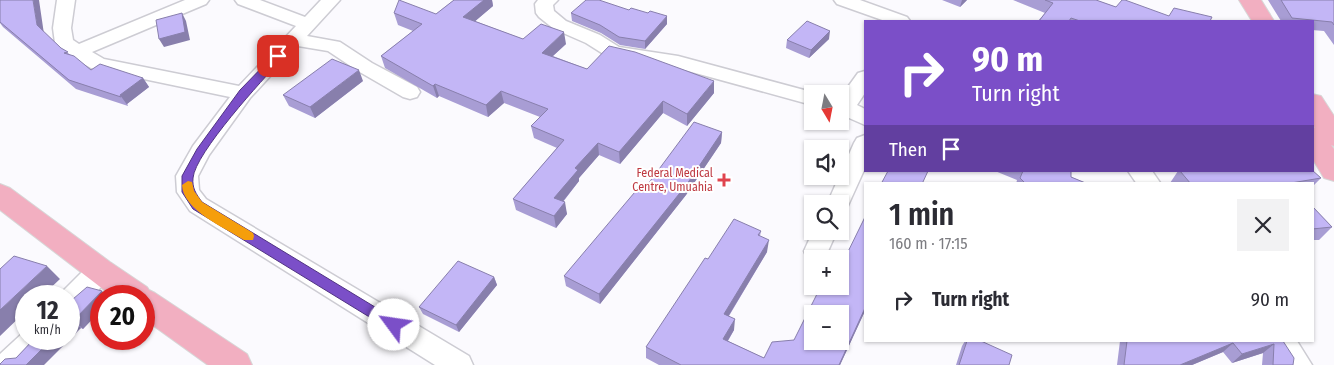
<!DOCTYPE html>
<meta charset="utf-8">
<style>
:root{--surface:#fff;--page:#f2f2f3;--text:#2b2b33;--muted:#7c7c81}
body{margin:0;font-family:"Fira Sans Condensed",sans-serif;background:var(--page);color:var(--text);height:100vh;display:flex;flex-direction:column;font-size:19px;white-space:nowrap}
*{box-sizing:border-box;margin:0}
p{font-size:16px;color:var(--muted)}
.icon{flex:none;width:28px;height:28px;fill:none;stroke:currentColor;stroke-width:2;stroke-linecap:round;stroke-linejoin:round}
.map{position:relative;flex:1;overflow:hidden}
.sheet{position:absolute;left:864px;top:182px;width:450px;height:160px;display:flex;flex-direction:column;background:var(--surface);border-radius:0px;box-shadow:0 1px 4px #0004}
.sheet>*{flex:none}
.top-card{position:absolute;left:864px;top:20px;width:450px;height:152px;border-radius:0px;box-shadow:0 1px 4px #0004;background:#7b4fc8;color:#fff;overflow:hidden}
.needle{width:32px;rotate:170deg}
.buttons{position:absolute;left:804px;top:85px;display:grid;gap:10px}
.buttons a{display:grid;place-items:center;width:45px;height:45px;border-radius:0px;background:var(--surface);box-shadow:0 1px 4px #0004;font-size:25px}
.speed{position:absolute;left:15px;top:285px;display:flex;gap:10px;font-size:25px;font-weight:700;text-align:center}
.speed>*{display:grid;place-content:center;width:65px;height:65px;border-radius:50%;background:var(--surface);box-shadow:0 1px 4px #0004;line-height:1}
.speed small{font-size:12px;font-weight:400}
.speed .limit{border:8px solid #d22;background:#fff;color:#111}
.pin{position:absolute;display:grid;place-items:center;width:42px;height:42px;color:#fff;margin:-21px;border-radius:10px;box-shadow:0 2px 8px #0006}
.me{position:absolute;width:55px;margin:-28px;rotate:301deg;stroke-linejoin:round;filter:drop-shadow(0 0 4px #0008)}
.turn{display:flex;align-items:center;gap:18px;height:105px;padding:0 25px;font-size:22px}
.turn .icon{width:65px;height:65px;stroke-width:2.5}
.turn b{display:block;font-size:35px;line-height:42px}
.then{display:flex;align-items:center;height:48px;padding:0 25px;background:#0003;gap:10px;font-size:19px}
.round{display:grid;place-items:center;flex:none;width:52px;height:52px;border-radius:0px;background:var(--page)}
.head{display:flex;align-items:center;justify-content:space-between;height:85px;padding:0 25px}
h1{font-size:30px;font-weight:600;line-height:38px}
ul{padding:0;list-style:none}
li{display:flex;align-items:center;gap:15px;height:65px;padding:0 25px}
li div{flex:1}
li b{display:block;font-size:19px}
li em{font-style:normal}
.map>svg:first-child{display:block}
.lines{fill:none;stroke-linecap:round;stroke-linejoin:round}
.minor-casing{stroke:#cdccd3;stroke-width:3}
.major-casing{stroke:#d7d7d7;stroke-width:2}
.minor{fill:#fff;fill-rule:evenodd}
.major{fill:#f2afc1;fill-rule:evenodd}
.wall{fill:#a89dd4}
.shaded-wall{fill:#887fac}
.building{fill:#c3b6f6;stroke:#887fac;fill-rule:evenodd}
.route{fill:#7b4fc8;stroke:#503382}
.slow{fill:#f59e0b}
.health-dot{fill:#e0444e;stroke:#fff;stroke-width:2}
.labels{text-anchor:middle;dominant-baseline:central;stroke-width:4;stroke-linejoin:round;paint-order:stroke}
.health-label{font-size:12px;fill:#be3a42;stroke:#fff;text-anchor:end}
</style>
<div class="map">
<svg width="1334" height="365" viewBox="0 0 1334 365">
<rect width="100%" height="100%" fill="#fbfafe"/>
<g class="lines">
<defs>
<path id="minor" d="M57,0H75L71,28L73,40L79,44L185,0H209L206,4L92,52L104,59L239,86L296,26L238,4L235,0H260L305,17L321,0H340L307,36L340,42L372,63L417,87L420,92L417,97L410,99L403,97L358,71L328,51L298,46L250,98L209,155L198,176L199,190L206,199L469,356L473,365H435L190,211L177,192L176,176L193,146L230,97L91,68L69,56L55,43L53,28Z
M538,0H558L553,5L554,11L566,21L600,35L619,47L678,56L819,94H812V105L677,68L626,61L605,55L586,43L554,29L539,17L536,13L535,4Z
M834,0H860L907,17L910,21H885L837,4Z
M865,71V93L857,105L865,109V125L840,114V98L858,73Z
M865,135V168L846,210L840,212V204H827L854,143L857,138Z
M1128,171H1152L1161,184H1137Z
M813,231H837L825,258L812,260L807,258L804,251Z
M99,261L108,264L111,271C104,286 85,308 69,313V296H59L60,294L90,264Z
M26,330V339H46L42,347L26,365H0V354Z
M1269,341H1297L1312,365H1283Z"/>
<path id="major" d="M1239,0H1261L1274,21H1252Z
M1312,94L1321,96L1334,116V146L1331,145L1334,149V181L1324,178L1312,158V127L1315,128L1312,123Z
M0,184L10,188L110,262L147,287L149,290L155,293L247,354L252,365H208L144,319V296H112L0,210Z"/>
</defs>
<!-- minor casing -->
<use href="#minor" class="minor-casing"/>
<!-- major casing -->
<use href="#major" class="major-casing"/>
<!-- minor -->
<use href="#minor" class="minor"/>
<!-- major -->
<use href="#major" class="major"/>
</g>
<!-- wall -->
<path class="wall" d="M0,0L43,32L61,48L91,70L143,78L149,87L127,104L128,106L76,89L3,27L0,23Z
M454,0H492L493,6L475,21L523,39L566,44L553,56L587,69L714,93L687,126L663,113L620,164L599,155L579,178V181L563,202L567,214L556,228L516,210L513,199L557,148L534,138L531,126L540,117L504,103L488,117L439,96L437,98L385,68L381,56L413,31L398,25L394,13L436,14Z
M942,0H967L960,7Z
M1013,0H1096L1116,7L1169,16L1210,21H1038L1045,13Z
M1268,0H1334V45L1324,31L1312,30V21H1281Z
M571,13L667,24L645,49L620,45L601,33L572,21Z
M829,39L809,58L786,48L787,40Z
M363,81L315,118L289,106L283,95Z
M722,132L721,143L686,195L600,304L566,286L564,276L645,188Z
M995,171H1071V177L1088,184H1016L1017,180Z
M1178,171H1312L1321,178L1312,187V184H1170V183Z
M1312,206L1332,227L1319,240H1312Z
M761,231L760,236L767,252L729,316L734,330L728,341L764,358L794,340L865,311L840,365H659L646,358V347L708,259Z
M494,277L497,285L459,332L423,314L419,307Z
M101,296V310L83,329L81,328L16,358L73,299Z
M965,341H981L1009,365H956L962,346Z
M1120,341H1283L1293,365H1262L1263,353L1232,363L1223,352L1192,365H1117Z"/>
<!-- shaded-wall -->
<path class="shaded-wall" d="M33,0H39L44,34L37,25Z
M484,0H492L493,6L466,29L463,17Z
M962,0H967L960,7Z
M182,13L186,21L190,40L164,47L159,39Z
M667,16V24L645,49V41Z
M830,31L829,39L809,58L811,50Z
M564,32L566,44L544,64L542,53Z
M359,70L363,81L315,118L310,107Z
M143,78L149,87L127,104L128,106L120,95Z
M714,81V93L687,126V114Z
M435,84L439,96L437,98L433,86Z
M501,91L504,103L488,117L486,105Z
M663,101V113L620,164L619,152Z
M722,132L721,143L686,195L600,304L599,294Z
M598,143L599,155L579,178V181L556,210L554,198L575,168Z
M565,202L567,214L556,228L554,216Z
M769,240L767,252L723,325L724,314Z
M47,266L60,279L42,296H26V311L0,336V310Z
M494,277L497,285L459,332L456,325Z
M102,291L107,296H101V310L83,329L74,320Z
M865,308V311L840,365H839Z
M71,319L81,328L44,365H26L52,339H69V321Z
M735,319L734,330L722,350L723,339Z
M1233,343L1223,352L1192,365H1180Z
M1274,344L1263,353L1232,363L1242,354Z"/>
<!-- building -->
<path class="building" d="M0,0H33L37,25L61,48L68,52L64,53L74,56L91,70L100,64L143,78L120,95L121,97L69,80L0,22Z
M399,0L436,14L454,0H484L463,17L523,39L541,24L564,32L542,53L587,69L609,46L635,52L714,81L687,114L663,101L619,152L598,143L575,168L578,170L554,198L565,202L554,216L513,199L564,140L531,126L548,109L501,91L486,105L435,84L433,86L381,56L422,24L394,13Z
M586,0H599L629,10L631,8L648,13L650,11L667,16L645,41L619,37L600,25L571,13Z
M1045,0H1096L1116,7L1122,0H1125L1169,16L1174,8L1212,17L1210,21H1080L1071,18L1069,21H1039L1053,3Z
M1281,0H1334V25L1332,22L1292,18Z
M182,13L185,32L159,39L156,20Z
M807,21L830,31L811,50L787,40Z
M332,59L359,70L310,107L283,95Z
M694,122L722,132L687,184L599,294L564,276L640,186L645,188Z
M1312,170L1321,178L1291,183L1292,184H1191L1180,171H1312Z
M888,171H928L922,184H881Z
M1023,171H1071V177L1088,184H1026L1020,178Z
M1312,206L1332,227L1312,229Z
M865,217V308L839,365H681L646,347L705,258L708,259L734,219L761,231L758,235L769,240L724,314L735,319L723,339L764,358L772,342L794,340L821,286H840V268ZM812,314H840V341H812Z
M14,256L47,266L0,310V269Z
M458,261L494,277L456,325L419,307Z
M87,287L102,291L74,320L71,319L69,321V301L73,299Z
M34,339H52L26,365H0V364L5,359L16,358Z
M967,341H981L1012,355L1009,365H959Z
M1127,341H1283L1294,358L1293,365H1273L1274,344L1242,354L1233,343L1180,365H1124Z"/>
<!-- route -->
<path class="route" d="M278,53L282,54V59C263,79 195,153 193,178C192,188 196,194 202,202L398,321L400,325L398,329L394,331L389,329L193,209L182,192V176L197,149L240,90L275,54Z"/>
<!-- slow -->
<path class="slow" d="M188,181L192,182L194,191L202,202L253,233L254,236L253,240H244C225,228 183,210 182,185Z"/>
<!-- markers -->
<path class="health-dot" d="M721.5 172.5h5v5h5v5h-5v5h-5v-5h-5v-5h5z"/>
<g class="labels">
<!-- health labels -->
<g class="health-label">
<text x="713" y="173">Federal Medical<tspan x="713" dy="14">Centre, Umuahia</tspan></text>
</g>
</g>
</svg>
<div class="buttons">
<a><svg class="needle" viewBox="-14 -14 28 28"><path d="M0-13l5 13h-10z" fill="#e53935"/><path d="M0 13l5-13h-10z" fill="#7c7c81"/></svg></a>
<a><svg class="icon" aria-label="sound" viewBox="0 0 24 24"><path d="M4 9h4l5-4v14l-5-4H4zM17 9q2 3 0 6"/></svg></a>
<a><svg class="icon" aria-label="search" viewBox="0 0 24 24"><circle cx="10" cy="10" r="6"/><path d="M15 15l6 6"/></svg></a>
<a>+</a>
<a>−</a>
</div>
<div class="speed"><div>12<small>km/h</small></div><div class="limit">20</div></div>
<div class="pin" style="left:278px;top:56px;background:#d93025"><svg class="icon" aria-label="arrive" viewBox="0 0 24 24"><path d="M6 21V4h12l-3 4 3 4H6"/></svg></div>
<svg class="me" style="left:394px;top:325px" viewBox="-20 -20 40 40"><circle r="19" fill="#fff"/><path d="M0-13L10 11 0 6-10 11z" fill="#7b4fc8"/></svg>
<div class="top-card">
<div class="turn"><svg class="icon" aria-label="right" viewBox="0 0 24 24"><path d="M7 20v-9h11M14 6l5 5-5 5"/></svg><div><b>90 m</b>Turn right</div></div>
<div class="then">Then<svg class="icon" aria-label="arrive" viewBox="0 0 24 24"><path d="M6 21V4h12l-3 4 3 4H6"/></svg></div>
</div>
<section class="sheet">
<div class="head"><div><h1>1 min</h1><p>160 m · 17:15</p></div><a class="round"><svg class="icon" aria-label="close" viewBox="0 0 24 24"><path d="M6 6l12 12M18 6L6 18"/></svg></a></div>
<ul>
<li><svg class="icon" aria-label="right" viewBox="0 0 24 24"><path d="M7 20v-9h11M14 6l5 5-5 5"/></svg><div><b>Turn right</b></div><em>90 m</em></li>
</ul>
</section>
</div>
